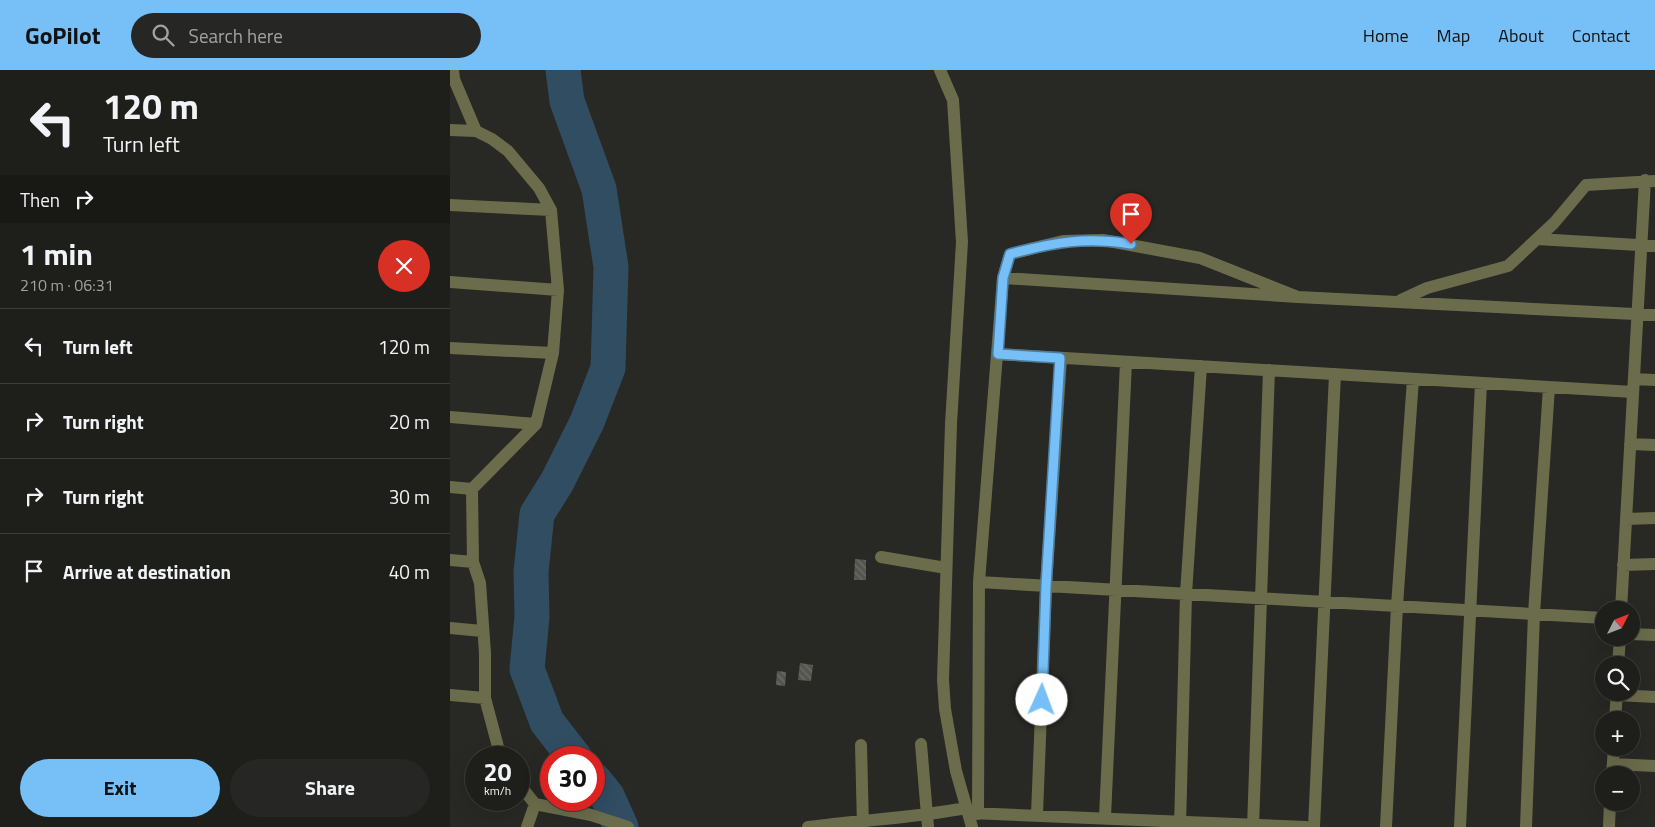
<!DOCTYPE html>
<meta charset="utf-8">
<style>
:root{--surface:#1e1e1b;--page:#262724;--text:#f1f3f6;--muted:#a1a2a3;--line:#3c3c3a;--accent:#76c0f7}
body{margin:0;font-family:"Titillium Web",sans-serif;background:var(--page);color:var(--text);height:100vh;display:flex;flex-direction:column;font-size:19px;white-space:nowrap}
*{box-sizing:border-box;margin:0}
p{font-size:16px;color:var(--muted)}
.icon{flex:none;width:28px;height:28px;fill:none;stroke:currentColor;stroke-width:2;stroke-linecap:round;stroke-linejoin:round}
.map{position:relative;flex:1;overflow:hidden}
.drawer{display:flex;flex-direction:column;background:var(--surface);width:450px}
.drawer>*{flex:none}
.guide{background:#1e1e1b;color:var(--text);overflow:hidden}
.needle{width:32px;rotate:48deg}
.fabs{position:absolute;left:1145px;top:531px;display:grid;gap:10px}
.fabs a{display:grid;place-items:center;width:45px;height:45px;border-radius:50%;background:var(--surface);box-shadow:0 5px 20px #0002,0 0 0 1px var(--line);font-size:25px}
.speed{position:absolute;left:15px;top:676px;display:flex;gap:10px;font-size:25px;font-weight:700;text-align:center}
.speed>*{display:grid;place-content:center;width:65px;height:65px;border-radius:50%;background:var(--surface);box-shadow:0 5px 20px #0002,0 0 0 1px var(--line);line-height:1}
.speed small{font-size:12px;font-weight:400}
.speed .limit{border:8px solid #d22;background:#fff;color:#111}
.pin{position:absolute;display:grid;place-items:center;width:42px;height:42px;color:#fff;margin:-51px -21px;border-radius:50% 50% 50% 0;rotate:-45deg;box-shadow:0 0 5px #0007}
.pin .icon{rotate:45deg}
.me{position:absolute;width:55px;margin:-28px;rotate:2deg;stroke-linejoin:round;filter:drop-shadow(0 0 4px #0008)}
.turn{display:flex;align-items:center;gap:18px;height:105px;padding:0 20px;font-size:22px}
.turn .icon{width:65px;height:65px;stroke-width:2.5}
.turn b{display:block;font-size:35px;line-height:42px}
.then{display:flex;align-items:center;height:48px;padding:0 20px;background:#0003;gap:10px;font-size:19px}
.round{display:grid;place-items:center;flex:none;width:52px;height:52px;border-radius:26px;background:var(--page)}
.summary{display:flex;align-items:center;justify-content:space-between;height:85px;padding:0 20px}
h1{font-size:30px;font-weight:700;line-height:38px}
.cta{display:flex;gap:10px;margin-top:auto;padding:10px 20px}
.cta a{flex:1;height:58px;border-radius:30px;background:var(--accent);color:#111;font-size:20px;font-weight:700;line-height:58px;text-align:center}
.cta a+a{background:var(--page);color:var(--text)}
ul{padding:0;list-style:none}
li{display:flex;align-items:center;gap:15px;height:75px;padding:0 20px;border-top:1px solid var(--line)}
li div{flex:1}
li b{display:block;font-size:19px}
li em{font-style:normal}
header{display:flex;align-items:center;gap:30px;box-sizing:border-box;height:70px;padding:0 25px;background:var(--accent);color:#111}
header strong{font-size:24px}
nav{display:flex;gap:28px;margin-inline-start:auto;font-size:18px}
.search{width:350px;height:45px;background:var(--page);display:flex;align-items:center;gap:12px;box-sizing:border-box;padding:0 18px;border-radius:28px;color:var(--muted);font-size:19px}
main{display:flex;flex:1;min-height:0}
.map>svg:first-child{display:block}
.lines{fill:none;stroke-linecap:round;stroke-linejoin:round}
.river{stroke:#304d62;stroke-width:35}
.building{fill:url(#building-back-hatch)}
.minor{stroke:#6b6c4b;stroke-width:12}
.route-casing{stroke:#4d7da1;stroke-width:12}
.route{stroke:#76c0f7;stroke-width:9}
</style>
<header>
<strong>GoPilot</strong>
<div class="search"><svg class="icon" aria-label="search" viewBox="0 0 24 24"><circle cx="10" cy="10" r="6"/><path d="M15 15l6 6"/></svg>Search here</div>
<nav><a>Home</a><a>Map</a><a>About</a><a>Contact</a></nav>
</header>
<main>
<section class="drawer">
<div class="guide">
<div class="turn"><svg class="icon" aria-label="left" viewBox="0 0 24 24"><path d="M17 20v-9H6M10 6l-5 5 5 5"/></svg><div><b>120 m</b>Turn left</div></div>
<div class="then">Then<svg class="icon" aria-label="right" viewBox="0 0 24 24"><path d="M7 20v-9h11M14 6l5 5-5 5"/></svg></div>
</div>
<div class="summary"><div><h1>1 min</h1><p>210 m · 06:31</p></div><a class="round" style="background:#d93025;color:#fff"><svg class="icon" aria-label="close" viewBox="0 0 24 24"><path d="M6 6l12 12M18 6L6 18"/></svg></a></div>
<ul>
<li><svg class="icon" aria-label="left" viewBox="0 0 24 24"><path d="M17 20v-9H6M10 6l-5 5 5 5"/></svg><div><b>Turn left</b></div><em>120 m</em></li>
<li><svg class="icon" aria-label="right" viewBox="0 0 24 24"><path d="M7 20v-9h11M14 6l5 5-5 5"/></svg><div><b>Turn right</b></div><em>20 m</em></li>
<li><svg class="icon" aria-label="right" viewBox="0 0 24 24"><path d="M7 20v-9h11M14 6l5 5-5 5"/></svg><div><b>Turn right</b></div><em>30 m</em></li>
<li><svg class="icon" aria-label="arrive" viewBox="0 0 24 24"><path d="M6 21V4h12l-3 4 3 4H6"/></svg><div><b>Arrive at destination</b></div><em>40 m</em></li>
</ul>
<div class="cta"><a>Exit</a><a>Share</a></div>
</section>
<div class="map">
<svg width="1205" height="757" viewBox="0 0 1205 757">
<defs>
<pattern id="building-back-hatch" width="6" height="6" patternUnits="userSpaceOnUse" patternTransform="scale(1.25)"><rect width="6" height="6" fill="#565651"/><path d="M-1 5l2 2M0 0l6 6M5-1l2 2" fill="none" stroke="#6e6e69"/></pattern>
</defs>
<rect width="100%" height="100%" fill="#282824"/>
<g class="lines">
<!-- river -->
<path class="river" d="M113,0L117,31L149,119L161,197L158,298L137,352L107,412L87,444L81,502L82,547L77,599L97,652L125,688
M144,710L157,726L171,757"/>
</g>
<!-- building -->
<path class="building" d="M405,489L416,490V510H404Z
M350,593L363,595L361,611L348,610Z
M327,601L336,602L335,616L326,615Z"/>
<g class="lines">
<!-- minor -->
<path class="minor" d="M3,0L4,9L26,61L42,69L58,81L89,118L101,140L108,220L103,283L86,354L22,419L23,492L30,513L35,583V628L51,688
M490,0L503,30L512,172L501,354L493,610L495,639L506,701L522,757
M0,60L26,61
M0,135L101,140
M1087,169L1205,176
M553,208L848,227L1205,245
M0,212L108,220
M951,230L977,218L1058,196L1104,153L1136,115L1205,111
M0,278L103,283
M548,284L1183,322
M1184,309L1205,310
M0,347L86,354
M1180,374L1205,375
M0,417L22,419
M1176,449L1205,448
M431,487L496,498
M0,490L23,492
M1173,495L1205,494
M529,512L1154,548
M1171,540L1195,110
M0,558L32,561
M1181,564L1205,565
M1168,595L1170,568
M0,625L35,628
M1166,625L1205,627
M1165,650L1167,622
M471,674L478,757
M411,675L413,757
M1163,694L1205,696
M1162,705L1164,678
M69,714L85,734L141,745L178,757
M521,743L856,757
M528,744L529,512L553,208L560,184L613,171L653,170L750,188L848,227
M587,744L596,516L611,288
M655,747L676,292
M77,757L85,734
M358,757C411,750 464,748 516,738
M730,757L736,524L751,296
M803,757L819,300
M864,757L885,304
M936,757L947,536L963,309
M1010,757L1031,313
M1076,757L1084,544L1099,317
M1159,757L1160,732"/>
</g>
<g class="lines">
<defs>
<path id="route" d="M592,630L596,516L610,288L548,284L553,208L560,184C605,172 635,167 681,174"/>
</defs>
<!-- route casing -->
<use href="#route" class="route-casing"/>
<!-- route -->
<use href="#route" class="route"/>
</g>
</svg>
<div class="fabs">
<a><svg class="needle" viewBox="-14 -14 28 28"><path d="M0-13l5 13h-10z" fill="#e53935"/><path d="M0 13l5-13h-10z" fill="#a1a2a3"/></svg></a>
<a><svg class="icon" aria-label="search" viewBox="0 0 24 24"><circle cx="10" cy="10" r="6"/><path d="M15 15l6 6"/></svg></a>
<a>+</a>
<a>−</a>
</div>
<div class="speed"><div>20<small>km/h</small></div><div class="limit">30</div></div>
<div class="pin" style="left:681px;top:174px;background:#d93025"><svg class="icon" aria-label="arrive" viewBox="0 0 24 24"><path d="M6 21V4h12l-3 4 3 4H6"/></svg></div>
<svg class="me" style="left:592px;top:630px" viewBox="-20 -20 40 40"><circle r="19" fill="#fff"/><path d="M0-13L10 11 0 6-10 11z" fill="#76c0f7"/></svg>
</div>
</main>
